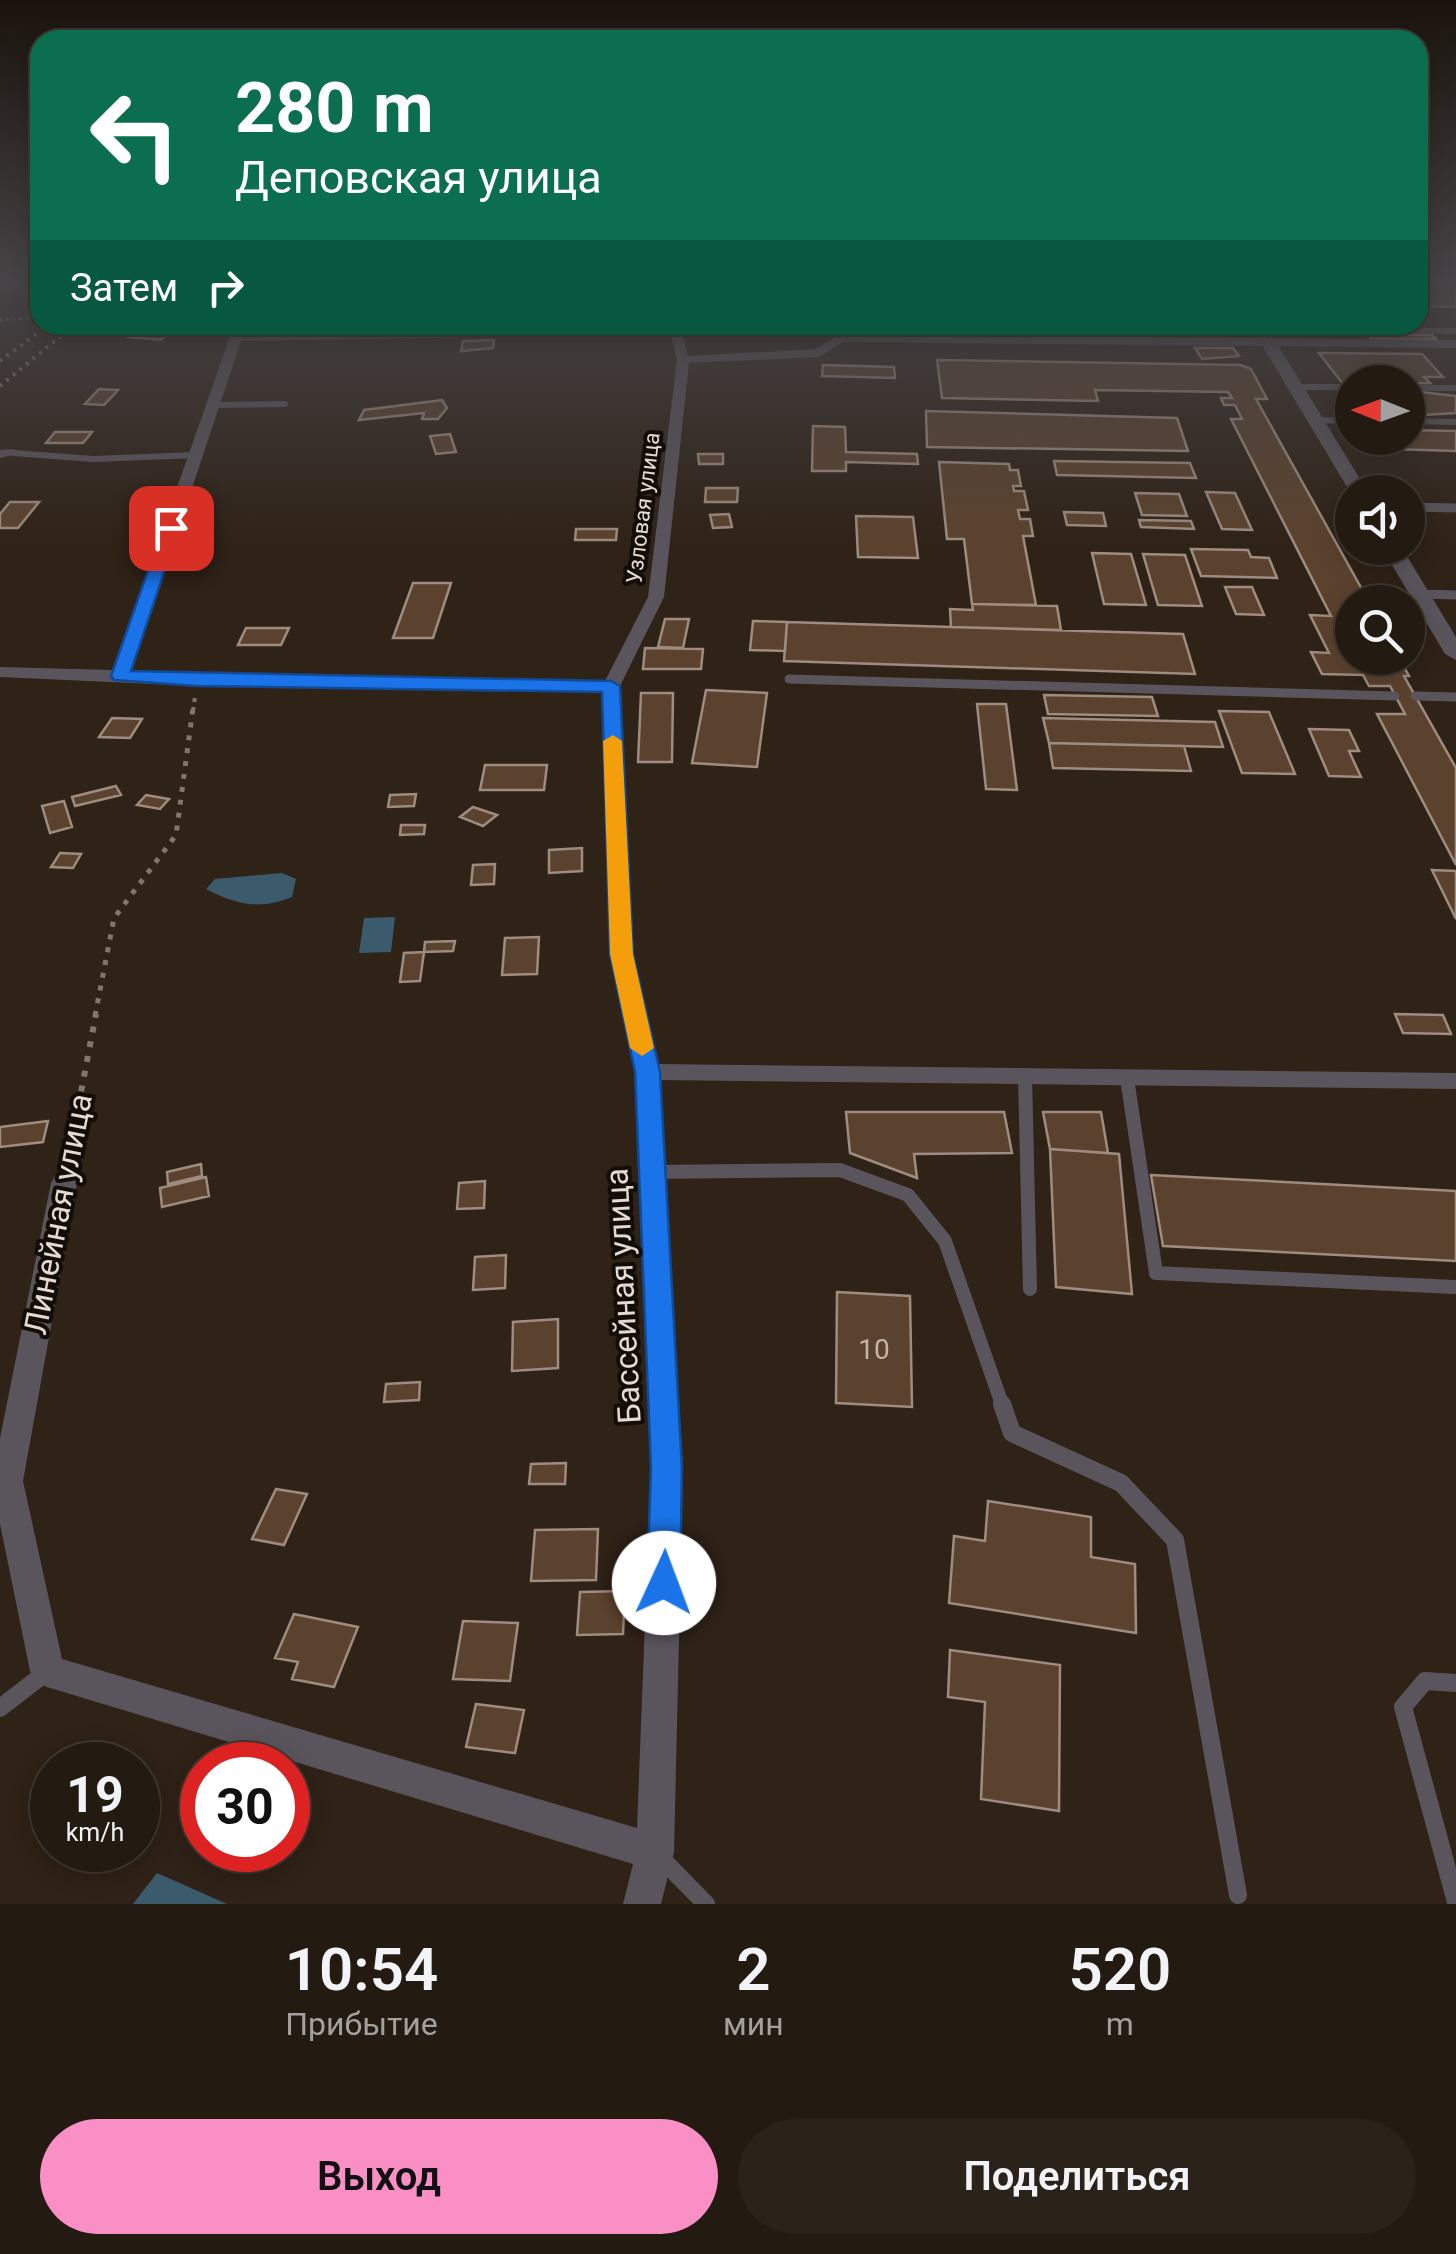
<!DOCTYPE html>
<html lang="ru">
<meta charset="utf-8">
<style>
:root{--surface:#231a11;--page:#2b231a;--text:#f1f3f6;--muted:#a3a19f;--line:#403831;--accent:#fa8fc6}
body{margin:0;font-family:Roboto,sans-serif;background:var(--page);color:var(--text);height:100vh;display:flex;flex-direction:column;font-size:38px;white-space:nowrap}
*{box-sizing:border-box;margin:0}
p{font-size:32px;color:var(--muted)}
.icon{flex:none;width:55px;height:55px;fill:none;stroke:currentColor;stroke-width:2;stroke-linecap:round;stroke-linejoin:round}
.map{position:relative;height:1904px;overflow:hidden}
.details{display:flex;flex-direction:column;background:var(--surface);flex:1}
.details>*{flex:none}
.hud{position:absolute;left:30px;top:30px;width:1398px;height:305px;border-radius:30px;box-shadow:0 5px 25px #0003,0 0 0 2px var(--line);background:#0b6e4f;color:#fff;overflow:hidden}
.needle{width:65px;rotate:271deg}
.controls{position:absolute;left:1335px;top:365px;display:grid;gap:20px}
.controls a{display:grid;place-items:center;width:90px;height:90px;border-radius:50%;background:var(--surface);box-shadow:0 5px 25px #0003,0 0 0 2px var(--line);font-size:50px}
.speed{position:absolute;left:30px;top:1742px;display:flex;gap:20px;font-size:50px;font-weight:700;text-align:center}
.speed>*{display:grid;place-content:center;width:130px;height:130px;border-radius:50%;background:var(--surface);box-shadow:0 5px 25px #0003,0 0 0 2px var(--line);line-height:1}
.speed small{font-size:25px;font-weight:400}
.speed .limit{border:15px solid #d22;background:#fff;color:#111}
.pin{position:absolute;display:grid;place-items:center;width:85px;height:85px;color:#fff;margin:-42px;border-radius:20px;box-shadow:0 5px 15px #0006}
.me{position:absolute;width:110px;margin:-55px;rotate:2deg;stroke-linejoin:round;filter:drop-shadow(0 0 8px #0008)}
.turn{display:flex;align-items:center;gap:35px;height:210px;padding:0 40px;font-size:45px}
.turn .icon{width:130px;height:130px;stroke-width:2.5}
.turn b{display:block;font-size:70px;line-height:85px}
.then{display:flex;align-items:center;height:95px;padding:0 40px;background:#0003;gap:20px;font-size:38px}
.eta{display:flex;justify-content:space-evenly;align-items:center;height:170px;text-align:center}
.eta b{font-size:60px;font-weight:600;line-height:70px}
.button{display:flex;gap:20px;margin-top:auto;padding:20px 40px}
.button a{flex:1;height:115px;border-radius:60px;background:var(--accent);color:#111;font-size:40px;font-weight:600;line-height:115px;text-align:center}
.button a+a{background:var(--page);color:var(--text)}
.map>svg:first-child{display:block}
.water{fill:#3b5b6c}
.building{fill:#5b422e;stroke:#9d8c7f;stroke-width:2.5}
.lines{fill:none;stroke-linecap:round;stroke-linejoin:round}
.path-far3{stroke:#81756c;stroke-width:2.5;stroke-dasharray:2.5 4;stroke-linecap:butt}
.path-far2{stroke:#81756c;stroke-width:4;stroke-dasharray:4 5;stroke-linecap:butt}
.path-far1{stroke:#81756c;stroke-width:5;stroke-dasharray:5 8;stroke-linecap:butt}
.path{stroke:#81756c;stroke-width:6;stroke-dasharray:6 9;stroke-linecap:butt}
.service-far3{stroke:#5a555c;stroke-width:6}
.service-far2{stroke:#5a555c;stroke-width:9}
.service-far1{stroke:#5a555c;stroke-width:14}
.service{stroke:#5a555c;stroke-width:18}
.minor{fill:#5a555c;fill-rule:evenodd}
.tertiary{fill:#5a555c;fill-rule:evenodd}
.rail{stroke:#8f847b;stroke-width:4;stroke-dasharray:2.5 6;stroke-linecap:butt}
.route{fill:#1a73e8;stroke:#114b97;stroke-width:2.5}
.slow{fill:#f59e0b}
.labels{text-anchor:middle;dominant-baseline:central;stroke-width:8;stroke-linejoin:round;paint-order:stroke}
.far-street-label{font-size:22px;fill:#e3dad3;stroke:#130d08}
.near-number-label{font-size:28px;fill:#c1b4aa}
.near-street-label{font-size:32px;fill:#e3dad3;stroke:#130d08}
</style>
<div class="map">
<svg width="1456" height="1904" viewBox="0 0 1456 1904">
<rect width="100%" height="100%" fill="#2f2217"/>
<!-- water -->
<path class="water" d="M282,873L296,879L292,897C261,910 236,905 206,889L215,879Z
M395,917L391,952L359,953L364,918Z
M157,1873L227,1904H133Z"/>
<!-- building -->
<path class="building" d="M1418,282H1456V307L1418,306Z
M1108,325H1242L1244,328H1110Z
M169,330L161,340L128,337L131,333Z
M1369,335H1432L1436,339H1372Z
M494,340L493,348L461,351L463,341Z
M1195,348H1233L1239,356L1202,359Z
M1319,353L1422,354L1443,377H1424L1430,383L1343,384Z
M937,360L1241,365L1251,369L1267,399H1256L1369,602H1352V658H1399L1409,676H1404L1456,768V865L1377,714H1405L1390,686H1369L1363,675L1322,674L1311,652L1329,653L1310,615L1331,616L1231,419H1242L1235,405H1224L1221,398H1232L1228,392L1095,390L1098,401L942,398Z
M823,365L894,367L895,378L822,376Z
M99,389L118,390L104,405L85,404Z
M1412,391L1456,396V413L1408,416V401H1419Z
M442,400L447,408L438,419H422L424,413L359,420L364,410Z
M926,411L1177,418L1188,451L927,447Z
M813,426L845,427L846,452L917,454L918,464L846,462V471H812Z
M1408,430L1456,431V451L1391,449L1384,438H1408Z
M55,432H92L83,443H46Z
M450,434L456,452L436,454L430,436Z
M698,454H723V464H699Z
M1054,461L1190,463L1196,478L1057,475Z
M939,462L1009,464L1010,470H1018L1021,486H1013L1014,491H1024L1028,510H1018L1020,519H1030L1033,536H1023L1036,605L972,604L964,539H947Z
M706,488H738L737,502H705Z
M1206,492L1235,493L1252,530L1222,529Z
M1135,493L1179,494L1187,516L1142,515Z
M10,502H39L18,528H0V514Z
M1064,512L1103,513L1106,526L1067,525Z
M729,514L732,527L713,528L710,515Z
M856,516L913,517L918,558L858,557Z
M1139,520L1191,521L1194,529L1141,527Z
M576,529H617L616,540H575Z
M1191,549L1248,550L1251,557L1269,558L1277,578L1201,576Z
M1092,553L1131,554L1146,605L1104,604Z
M1143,554L1185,555L1202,606L1158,605Z
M413,583H451L433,638H393Z
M1225,587H1252L1264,615L1236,614Z
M972,604L1057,606L1061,630L951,627L950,609L973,610Z
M665,619H689L683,648L658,647Z
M753,621L787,622L785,651L750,650Z
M787,622L1183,634L1195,674L784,661Z
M246,628H289L281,645H238Z
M645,648L703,649L701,669H643Z
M706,690L767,693L757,767L692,763Z
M641,693H673L672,762H638Z
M1044,695L1152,697L1158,716L1048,714Z
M977,704H1006L1017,790L986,789Z
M1219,711L1269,712L1295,774L1242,773Z
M112,718L142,719L130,738L99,737Z
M1043,718L1215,722L1223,747L1049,743Z
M1309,729L1349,730L1359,751H1349L1361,777L1329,776Z
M1049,743L1184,746L1191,771L1053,768Z
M485,765H547L544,790H480Z
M116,786L121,795L75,806L72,797Z
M416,794L414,806L388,807L390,795Z
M146,795L169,799L160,809L137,805Z
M64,801L72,827L50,833L42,806Z
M473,807L497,815L483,826L460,817Z
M401,825H425L424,834L400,835Z
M582,848V871L549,873V850Z
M60,853L81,854L73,868L51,867Z
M495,864L494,884L471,885L473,865Z
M1432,870L1456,871V919Z
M539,937L537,974L502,975L505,938Z
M455,941L453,951L424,952L425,942Z
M424,952L420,981L400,982L404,953Z
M1395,1014L1443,1015L1451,1034L1403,1033Z
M846,1112H1004L1012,1153L914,1154L917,1178L850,1153Z
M1043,1112H1101L1108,1153L1050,1149Z
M48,1121L43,1142L0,1147V1127Z
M1050,1149L1119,1154L1132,1294L1056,1287Z
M201,1164L202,1176L168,1184L167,1172Z
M1151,1175L1456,1191V1261L1163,1246Z
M206,1177L209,1196L162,1207L160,1188Z
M485,1181L484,1208L457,1209L459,1183Z
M506,1255L505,1288L473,1290L475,1257Z
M837,1292L910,1296L912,1407L836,1403Z
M558,1319V1368L512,1371L513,1322Z
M420,1382L419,1400L384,1402L386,1384Z
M566,1463L565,1484H529L531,1464Z
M276,1489L307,1494L284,1545L252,1539Z
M988,1501L1091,1517V1557L1135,1564L1136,1633L949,1603L954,1536L985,1541Z
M598,1529L596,1580L531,1581L535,1530Z
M625,1591L623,1634L577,1635L580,1592Z
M294,1614L358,1627L334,1687L292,1679L298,1662L275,1658Z
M463,1621L518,1623L510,1681L453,1679Z
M950,1650L1060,1665L1059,1811L981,1799L985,1702L948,1697Z
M476,1704L524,1710L515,1753L466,1747Z"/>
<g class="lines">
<!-- path-far3 -->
<path class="path-far3" d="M0,320L40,317"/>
<!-- path-far2 -->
<path class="path-far2" d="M193,711L195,697"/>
<!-- path-far1 -->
<path class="path-far1" d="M95,1016L114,918L176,835L193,708"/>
<!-- path -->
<path class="path" d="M67,1165L96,1014"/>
<!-- service-far3 -->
<path class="service-far3" d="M1247,325L1270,345
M1330,325L1356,330L1456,331
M1295,387H1352
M1408,388H1456
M213,405L285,404
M1315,420L1352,421
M1408,421L1456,422
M14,453L93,459L197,455"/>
<!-- service-far2 -->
<path class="service-far2" d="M1408,507L1456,508
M1420,594L1456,595
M789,679L1395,696
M1415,696L1456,697"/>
<!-- service-far1 -->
<path class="service-far1" d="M1025,1076L1030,1289
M1127,1078L1156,1273L1454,1287
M652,1172L840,1170L908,1195L945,1241L1003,1407"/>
<!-- service -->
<path class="service" d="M1002,1404L1012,1433L1121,1483L1175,1540L1238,1895
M1456,1683L1425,1681L1403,1707L1456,1902
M0,1708L44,1674
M660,1857L706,1904"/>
<!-- minor -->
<path class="minor" d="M234,325H246L243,333L681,325L688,356L816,349L840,334L1456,340V348L843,342L819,357L689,363L664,597L620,686L633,955L657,1064L1456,1073V1089L660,1080L683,1468L674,1852L661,1904H623L633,1864L47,1687L35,1683L30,1671L0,1524V1438L51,1183L55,1176H73L77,1183L23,1481L62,1659L637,1828L651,1468L635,1072L611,955L602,691L198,686L0,677V667L113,670ZM671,334L677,360L648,597L605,681L198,676L131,671L241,341Z
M0,450L14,449L21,453L0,458Z"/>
<!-- tertiary -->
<path class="tertiary" d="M1270,340L1278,345L1368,492L1352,496L1350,492L1262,345Z
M1382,548H1402L1456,637V660L1445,654Z"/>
<!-- rail -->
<path class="rail" d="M0,361L48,325
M0,386L74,325"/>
</g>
<!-- sky -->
<linearGradient id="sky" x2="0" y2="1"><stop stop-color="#1a130d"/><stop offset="0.51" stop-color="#474447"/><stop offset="1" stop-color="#474447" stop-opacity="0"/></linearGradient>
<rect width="1456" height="548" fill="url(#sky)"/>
<!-- route -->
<path class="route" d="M171,524L179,528L131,671L611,681L620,686L633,954L660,1072L682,1468L680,1583L675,1594L664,1598L652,1594L647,1583L651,1468L635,1072L610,954L602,692L198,686L114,680L111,676L163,528Z"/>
<!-- slow -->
<path class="slow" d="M613,735L622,741L633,954L654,1048L642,1056L630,1048L610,954L603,741Z"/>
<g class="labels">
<!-- far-street labels -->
<g class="far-street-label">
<text transform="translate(643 508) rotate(-83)">Узловая улица</text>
</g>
<!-- near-number labels -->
<g class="near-number-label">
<text x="874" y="1349">10</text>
</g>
<!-- near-street labels -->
<g class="near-street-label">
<text transform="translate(58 1214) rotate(-79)">Линейная улица</text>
<text transform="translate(623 1296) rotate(-93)">Бассейная улица</text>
</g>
</g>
</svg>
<div class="controls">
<a><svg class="needle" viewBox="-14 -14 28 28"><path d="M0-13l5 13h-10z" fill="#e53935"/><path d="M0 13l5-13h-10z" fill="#a3a19f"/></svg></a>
<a><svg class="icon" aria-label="sound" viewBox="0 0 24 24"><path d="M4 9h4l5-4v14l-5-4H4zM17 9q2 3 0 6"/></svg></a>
<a><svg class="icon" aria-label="search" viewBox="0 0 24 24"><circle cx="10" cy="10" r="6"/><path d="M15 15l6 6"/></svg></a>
</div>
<div class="speed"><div>19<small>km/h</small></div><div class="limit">30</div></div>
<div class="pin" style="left:171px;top:528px;background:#d93025"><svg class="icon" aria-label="arrive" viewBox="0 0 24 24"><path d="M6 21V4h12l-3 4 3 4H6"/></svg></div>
<svg class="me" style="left:664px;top:1583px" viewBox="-20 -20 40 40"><circle r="19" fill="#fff"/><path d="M0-13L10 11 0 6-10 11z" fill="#1a73e8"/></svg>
<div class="hud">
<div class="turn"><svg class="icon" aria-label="left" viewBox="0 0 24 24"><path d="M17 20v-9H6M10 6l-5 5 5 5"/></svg><div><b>280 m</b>Деповская улица</div></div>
<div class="then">Затем<svg class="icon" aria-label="right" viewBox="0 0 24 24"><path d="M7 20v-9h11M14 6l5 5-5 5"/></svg></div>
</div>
</div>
<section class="details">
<div class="eta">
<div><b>10:54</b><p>Прибытие</p></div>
<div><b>2</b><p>мин</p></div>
<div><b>520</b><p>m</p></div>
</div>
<div class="button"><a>Выход</a><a>Поделиться</a></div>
</section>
